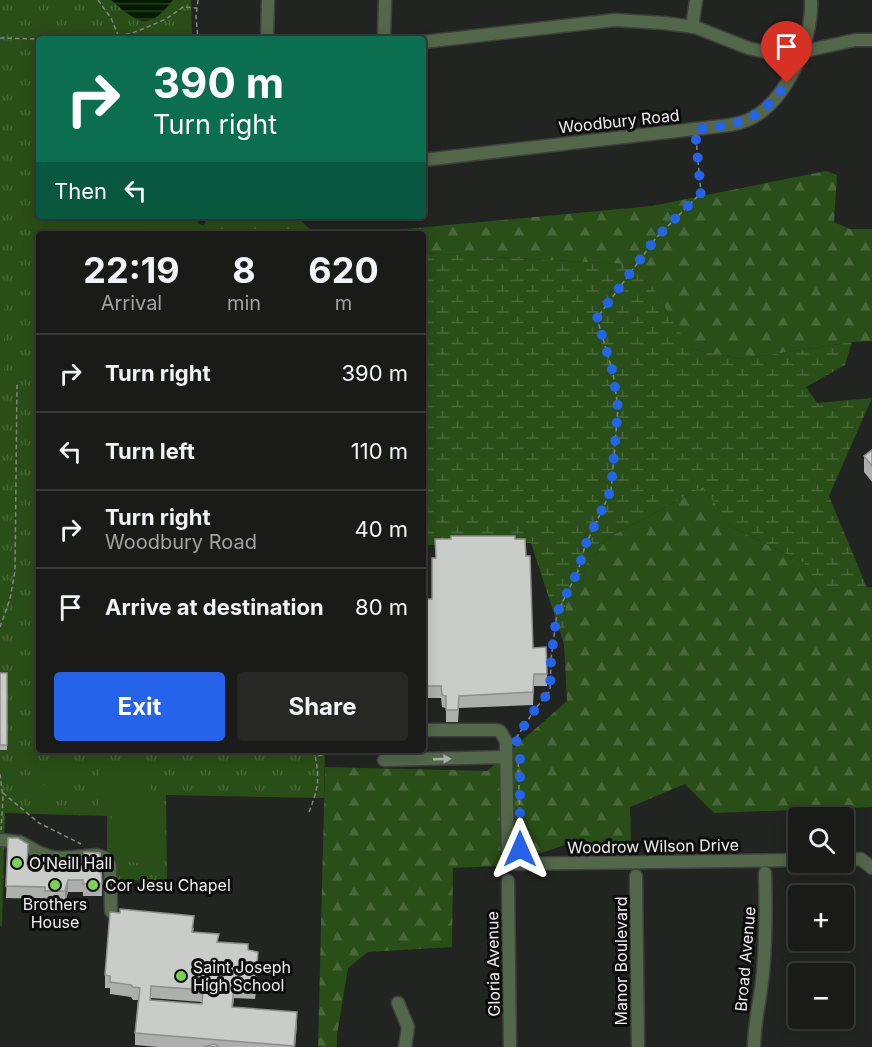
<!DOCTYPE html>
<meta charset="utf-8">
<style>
:root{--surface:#1a1b19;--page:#272826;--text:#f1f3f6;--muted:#9fa1a2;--line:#383938;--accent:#2563eb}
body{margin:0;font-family:Inter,sans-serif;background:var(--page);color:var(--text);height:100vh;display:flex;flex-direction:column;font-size:22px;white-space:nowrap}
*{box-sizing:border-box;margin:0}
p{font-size:20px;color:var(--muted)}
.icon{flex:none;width:33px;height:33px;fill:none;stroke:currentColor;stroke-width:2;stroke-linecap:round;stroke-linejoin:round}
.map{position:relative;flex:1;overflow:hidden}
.sheet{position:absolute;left:36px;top:231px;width:390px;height:522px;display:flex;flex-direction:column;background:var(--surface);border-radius:6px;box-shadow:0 3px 15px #0003,0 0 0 2px var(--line)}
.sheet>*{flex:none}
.hud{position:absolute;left:36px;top:36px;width:390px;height:183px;border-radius:6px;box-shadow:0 3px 15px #0003,0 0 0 2px var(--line);background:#0b6e4f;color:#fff;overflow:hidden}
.buttons{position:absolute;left:788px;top:807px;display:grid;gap:12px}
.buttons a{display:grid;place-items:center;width:66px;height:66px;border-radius:6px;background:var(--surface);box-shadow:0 3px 15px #0003,0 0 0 2px var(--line);font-size:30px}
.pin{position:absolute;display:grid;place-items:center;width:51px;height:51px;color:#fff;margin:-62px -26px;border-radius:50% 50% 50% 0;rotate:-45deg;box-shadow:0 0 6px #0007}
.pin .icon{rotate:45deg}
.me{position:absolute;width:66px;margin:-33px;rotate:0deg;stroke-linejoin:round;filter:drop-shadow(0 0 4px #0008)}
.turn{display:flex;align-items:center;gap:21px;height:126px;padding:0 18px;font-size:27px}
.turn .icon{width:78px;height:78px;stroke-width:2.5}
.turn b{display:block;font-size:42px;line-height:51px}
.then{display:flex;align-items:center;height:57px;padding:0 18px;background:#0003;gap:12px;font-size:22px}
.eta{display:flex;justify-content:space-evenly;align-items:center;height:102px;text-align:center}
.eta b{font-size:36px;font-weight:700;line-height:42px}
.cta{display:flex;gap:12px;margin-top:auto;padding:12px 18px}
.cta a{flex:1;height:69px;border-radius:6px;background:var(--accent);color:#fff;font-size:24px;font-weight:700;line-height:69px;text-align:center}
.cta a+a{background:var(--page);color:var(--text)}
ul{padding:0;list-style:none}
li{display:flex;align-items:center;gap:18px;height:78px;padding:0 18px;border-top:2px solid var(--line)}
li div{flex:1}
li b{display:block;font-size:22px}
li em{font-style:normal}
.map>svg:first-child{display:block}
.forest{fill:url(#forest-firs)}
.wetland{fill:url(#wetland-marsh)}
.park{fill:url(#park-tufts)}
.pitch{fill:#2a4e17}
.water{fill:url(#water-rules)}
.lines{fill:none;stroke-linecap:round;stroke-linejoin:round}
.minor-casing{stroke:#3f403e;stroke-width:15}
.path{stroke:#868785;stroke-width:1.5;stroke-dasharray:4.5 3;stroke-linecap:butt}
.minor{stroke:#53674b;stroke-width:12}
.wall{fill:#adafac;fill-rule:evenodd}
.shaded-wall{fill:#8d8f8c}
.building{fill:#c9ccc8;stroke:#8d8f8c;stroke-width:1.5;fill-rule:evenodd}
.oneway{fill:#a8b2a5}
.route{stroke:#2563eb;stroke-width:10;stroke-dasharray:0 18}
.poi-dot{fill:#7dd154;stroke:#0c0d0c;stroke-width:2}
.labels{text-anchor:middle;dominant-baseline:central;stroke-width:6;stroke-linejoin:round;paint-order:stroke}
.street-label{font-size:16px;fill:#eeefee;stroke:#0c0d0c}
.poi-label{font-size:16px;fill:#eeefee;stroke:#0c0d0c;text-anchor:start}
</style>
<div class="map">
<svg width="872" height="1047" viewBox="0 0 872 1047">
<defs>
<pattern id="forest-firs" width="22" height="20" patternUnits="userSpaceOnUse" patternTransform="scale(1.5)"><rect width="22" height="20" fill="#2a4e17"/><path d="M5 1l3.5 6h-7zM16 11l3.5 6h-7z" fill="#496839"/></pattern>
<pattern id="wetland-marsh" width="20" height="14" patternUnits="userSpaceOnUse" patternTransform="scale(1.5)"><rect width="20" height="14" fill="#2a4e17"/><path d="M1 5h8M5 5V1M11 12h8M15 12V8" fill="none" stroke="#496839"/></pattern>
<pattern id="park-tufts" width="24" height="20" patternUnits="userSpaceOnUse" patternTransform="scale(1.5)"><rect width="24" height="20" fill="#2a4e17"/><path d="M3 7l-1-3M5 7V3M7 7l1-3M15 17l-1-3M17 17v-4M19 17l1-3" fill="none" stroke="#496839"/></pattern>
<pattern id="water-rules" width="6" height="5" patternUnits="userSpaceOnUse" patternTransform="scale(1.5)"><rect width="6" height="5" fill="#041b00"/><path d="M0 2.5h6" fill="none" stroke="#293c26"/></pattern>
</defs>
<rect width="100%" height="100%" fill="#222421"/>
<!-- forest -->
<path class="forest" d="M826,171L837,175L834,222L850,229H872V341L852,342L742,359L689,349L640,265L423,253V234L362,233L652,206Z
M208,216H296L315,234H206L204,225Z
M703,487L732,527L804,563L819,592L872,587V807L714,813L685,784L630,807L631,846L577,841L502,866L453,868L452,947L368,952L348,968L337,1035V1047H318L325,767L487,771L567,701L564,644L566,596L606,539Z"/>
<!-- wetland -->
<path class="wetland" d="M423,253L640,265L690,349L742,359L852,342L845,365L806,387L817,403L872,398L829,496L867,588L819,592L804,563L732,527L703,487L606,539L566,596L564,644L531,543L423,545V336L426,333L423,332Z"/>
<!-- park -->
<path class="park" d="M0,0H191L192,39H39V216H137L141,218V216H198V224L204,225L206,234H39V750H325L324,798L166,795L167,881L107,880V816L5,813L2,926H0Z"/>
<!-- pitch -->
<path class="pitch" d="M138,226V234H46V227Z
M0,281H4V373H0Z
M99,764L148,765V785L166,811L164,864L110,861L112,810L98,809Z
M36,766H70V782L36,781Z
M36,785H70V800H36Z"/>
<!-- water -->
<path class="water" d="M111,0H173C148,32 138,23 111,0Z"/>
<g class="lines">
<defs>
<path id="minor" d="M692,27L696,0
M267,39L268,0
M384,39L385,0
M423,42L615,20L663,23L695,27L748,48L775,54L805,51L855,40H872
M423,160L730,125C736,124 743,122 748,120C787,102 813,40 811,0
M423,730H496L500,731L506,741L508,864L798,860
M384,760L506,757
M1,840L20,842L38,852L51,857L62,858L97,855L106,858L110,865L111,911
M843,860L861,859L872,868
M636,876L638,1047
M508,881L510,1047
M398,1003L408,1027L405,1047
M754,1047C754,1022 761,997 763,972C766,939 766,906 765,873"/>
</defs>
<!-- minor casing -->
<use href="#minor" class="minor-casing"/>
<!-- path -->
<path class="path" d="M98,0L111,18L118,35
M198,0L196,17L198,39
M0,38L39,39
M111,39L138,31L166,19L183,7L197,8
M0,627L10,599L15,571L17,383
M516,738L536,708L550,691L551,659L557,613L578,571L585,546L611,491L618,408L613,373L597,318L656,238L701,193L696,139
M306,750V752L318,756L342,750
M518,755L521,852
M0,774L3,798L1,830
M3,793L39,823L81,844
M309,812C318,789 320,780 315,755"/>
<!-- minor -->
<use href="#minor" class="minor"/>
</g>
<!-- wall -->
<path class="wall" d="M872,450V482L864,472V456Z
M515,539L526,556L533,648L547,674V686H534L533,705L459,708L458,722H446V708L442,707L441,698H423V599H432L435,558Z
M0,673H7V750H0Z
M8,838L28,864L102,884V896H83V892H68L65,903H45V899L6,898Z
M194,928L193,932L219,942L248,950L258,964L255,999L234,998L233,1007L297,1024L295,1047H158L135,1045V1033L138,1000H133L131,997L110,994V988H105V975ZM151,998L202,1002V1004L151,1000Z"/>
<!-- shaded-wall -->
<path class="shaded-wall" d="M68,880V892L65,903V891Z
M258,952V964L255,999V987Z
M297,1012V1024L295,1047H294Z"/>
<!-- building -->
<path class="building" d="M872,450V466L864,456Z
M451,536H515V539H525L526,556H530L533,648L546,647L547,674H534L533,692L459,696L458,710H446V696L442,695L441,686H423V599H432V558H436L435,539H451Z
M0,673H7V745H0Z
M8,838H18L28,844L27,864L84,866V852L100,853L102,884H83V880H68L65,891H45V887L6,886Z
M120,909L194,916L192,932L219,934L217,942L248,944V950L258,952L255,987L234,986L232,1007L297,1012L294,1046L135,1033L140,988L133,987L131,985L110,982V976L105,975L110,912L120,913ZM151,986L203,990L202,1004L150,1000Z
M214,1044L220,1047H204Z"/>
<!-- one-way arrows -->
<defs><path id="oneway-solid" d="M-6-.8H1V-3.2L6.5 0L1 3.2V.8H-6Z" transform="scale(1.5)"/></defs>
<use class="oneway" href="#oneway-solid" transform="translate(442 759) rotate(-2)"/>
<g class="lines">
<!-- route -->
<path class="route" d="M520,849V759L516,738L536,708L550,691L551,659L557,613L578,571L585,546L611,490L618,408L613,373L597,318L656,238L701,193L695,129C742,124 757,122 787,83"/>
</g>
<!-- markers -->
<g class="poi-dot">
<circle cx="17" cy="863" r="6"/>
<circle cx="55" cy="885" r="6"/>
<circle cx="93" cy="885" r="6"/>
<circle cx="181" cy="976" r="6"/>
</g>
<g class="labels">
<!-- street labels -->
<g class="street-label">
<text transform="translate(619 121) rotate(-6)">Woodbury Road</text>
<text transform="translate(653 846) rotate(-1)">Woodrow Wilson Drive</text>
<text transform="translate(745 959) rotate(-85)">Broad Avenue</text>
<text transform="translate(621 961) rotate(-90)">Manor Boulevard</text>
<text transform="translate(493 964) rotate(-91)">Gloria Avenue</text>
</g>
<!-- poi labels -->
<g class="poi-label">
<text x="29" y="863">O'Neill Hall</text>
<text x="105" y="885">Cor Jesu Chapel</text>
<text x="55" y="904" text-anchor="middle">Brothers<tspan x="55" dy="18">House</tspan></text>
<text x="193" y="967">Saint Joseph<tspan x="193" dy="18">High School</tspan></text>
</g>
</g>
</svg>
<div class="buttons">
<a><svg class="icon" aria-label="search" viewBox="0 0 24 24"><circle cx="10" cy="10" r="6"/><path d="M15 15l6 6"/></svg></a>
<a>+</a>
<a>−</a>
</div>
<div class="pin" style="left:787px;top:83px;background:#d93025"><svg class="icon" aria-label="arrive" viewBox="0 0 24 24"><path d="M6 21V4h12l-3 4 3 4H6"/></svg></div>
<svg class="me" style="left:520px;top:849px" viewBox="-20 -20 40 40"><path d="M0-17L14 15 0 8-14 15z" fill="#2563eb" stroke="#fff" stroke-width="4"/></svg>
<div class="hud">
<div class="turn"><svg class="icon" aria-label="right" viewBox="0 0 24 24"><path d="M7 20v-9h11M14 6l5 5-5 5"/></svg><div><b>390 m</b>Turn right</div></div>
<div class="then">Then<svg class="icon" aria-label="left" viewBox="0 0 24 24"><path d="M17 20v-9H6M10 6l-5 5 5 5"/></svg></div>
</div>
<section class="sheet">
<div class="eta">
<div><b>22:19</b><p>Arrival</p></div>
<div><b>8</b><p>min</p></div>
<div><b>620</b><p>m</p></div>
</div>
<ul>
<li><svg class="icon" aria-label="right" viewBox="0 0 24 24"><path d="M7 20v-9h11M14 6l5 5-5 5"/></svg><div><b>Turn right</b></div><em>390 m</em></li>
<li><svg class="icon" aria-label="left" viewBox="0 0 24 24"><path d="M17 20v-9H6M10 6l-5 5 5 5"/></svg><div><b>Turn left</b></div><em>110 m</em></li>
<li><svg class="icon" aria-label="right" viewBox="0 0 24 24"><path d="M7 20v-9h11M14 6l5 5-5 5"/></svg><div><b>Turn right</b><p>Woodbury Road</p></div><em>40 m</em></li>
<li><svg class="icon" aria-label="arrive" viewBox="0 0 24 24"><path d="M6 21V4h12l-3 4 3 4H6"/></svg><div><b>Arrive at destination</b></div><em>80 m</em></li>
</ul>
<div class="cta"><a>Exit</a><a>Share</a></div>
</section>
</div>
